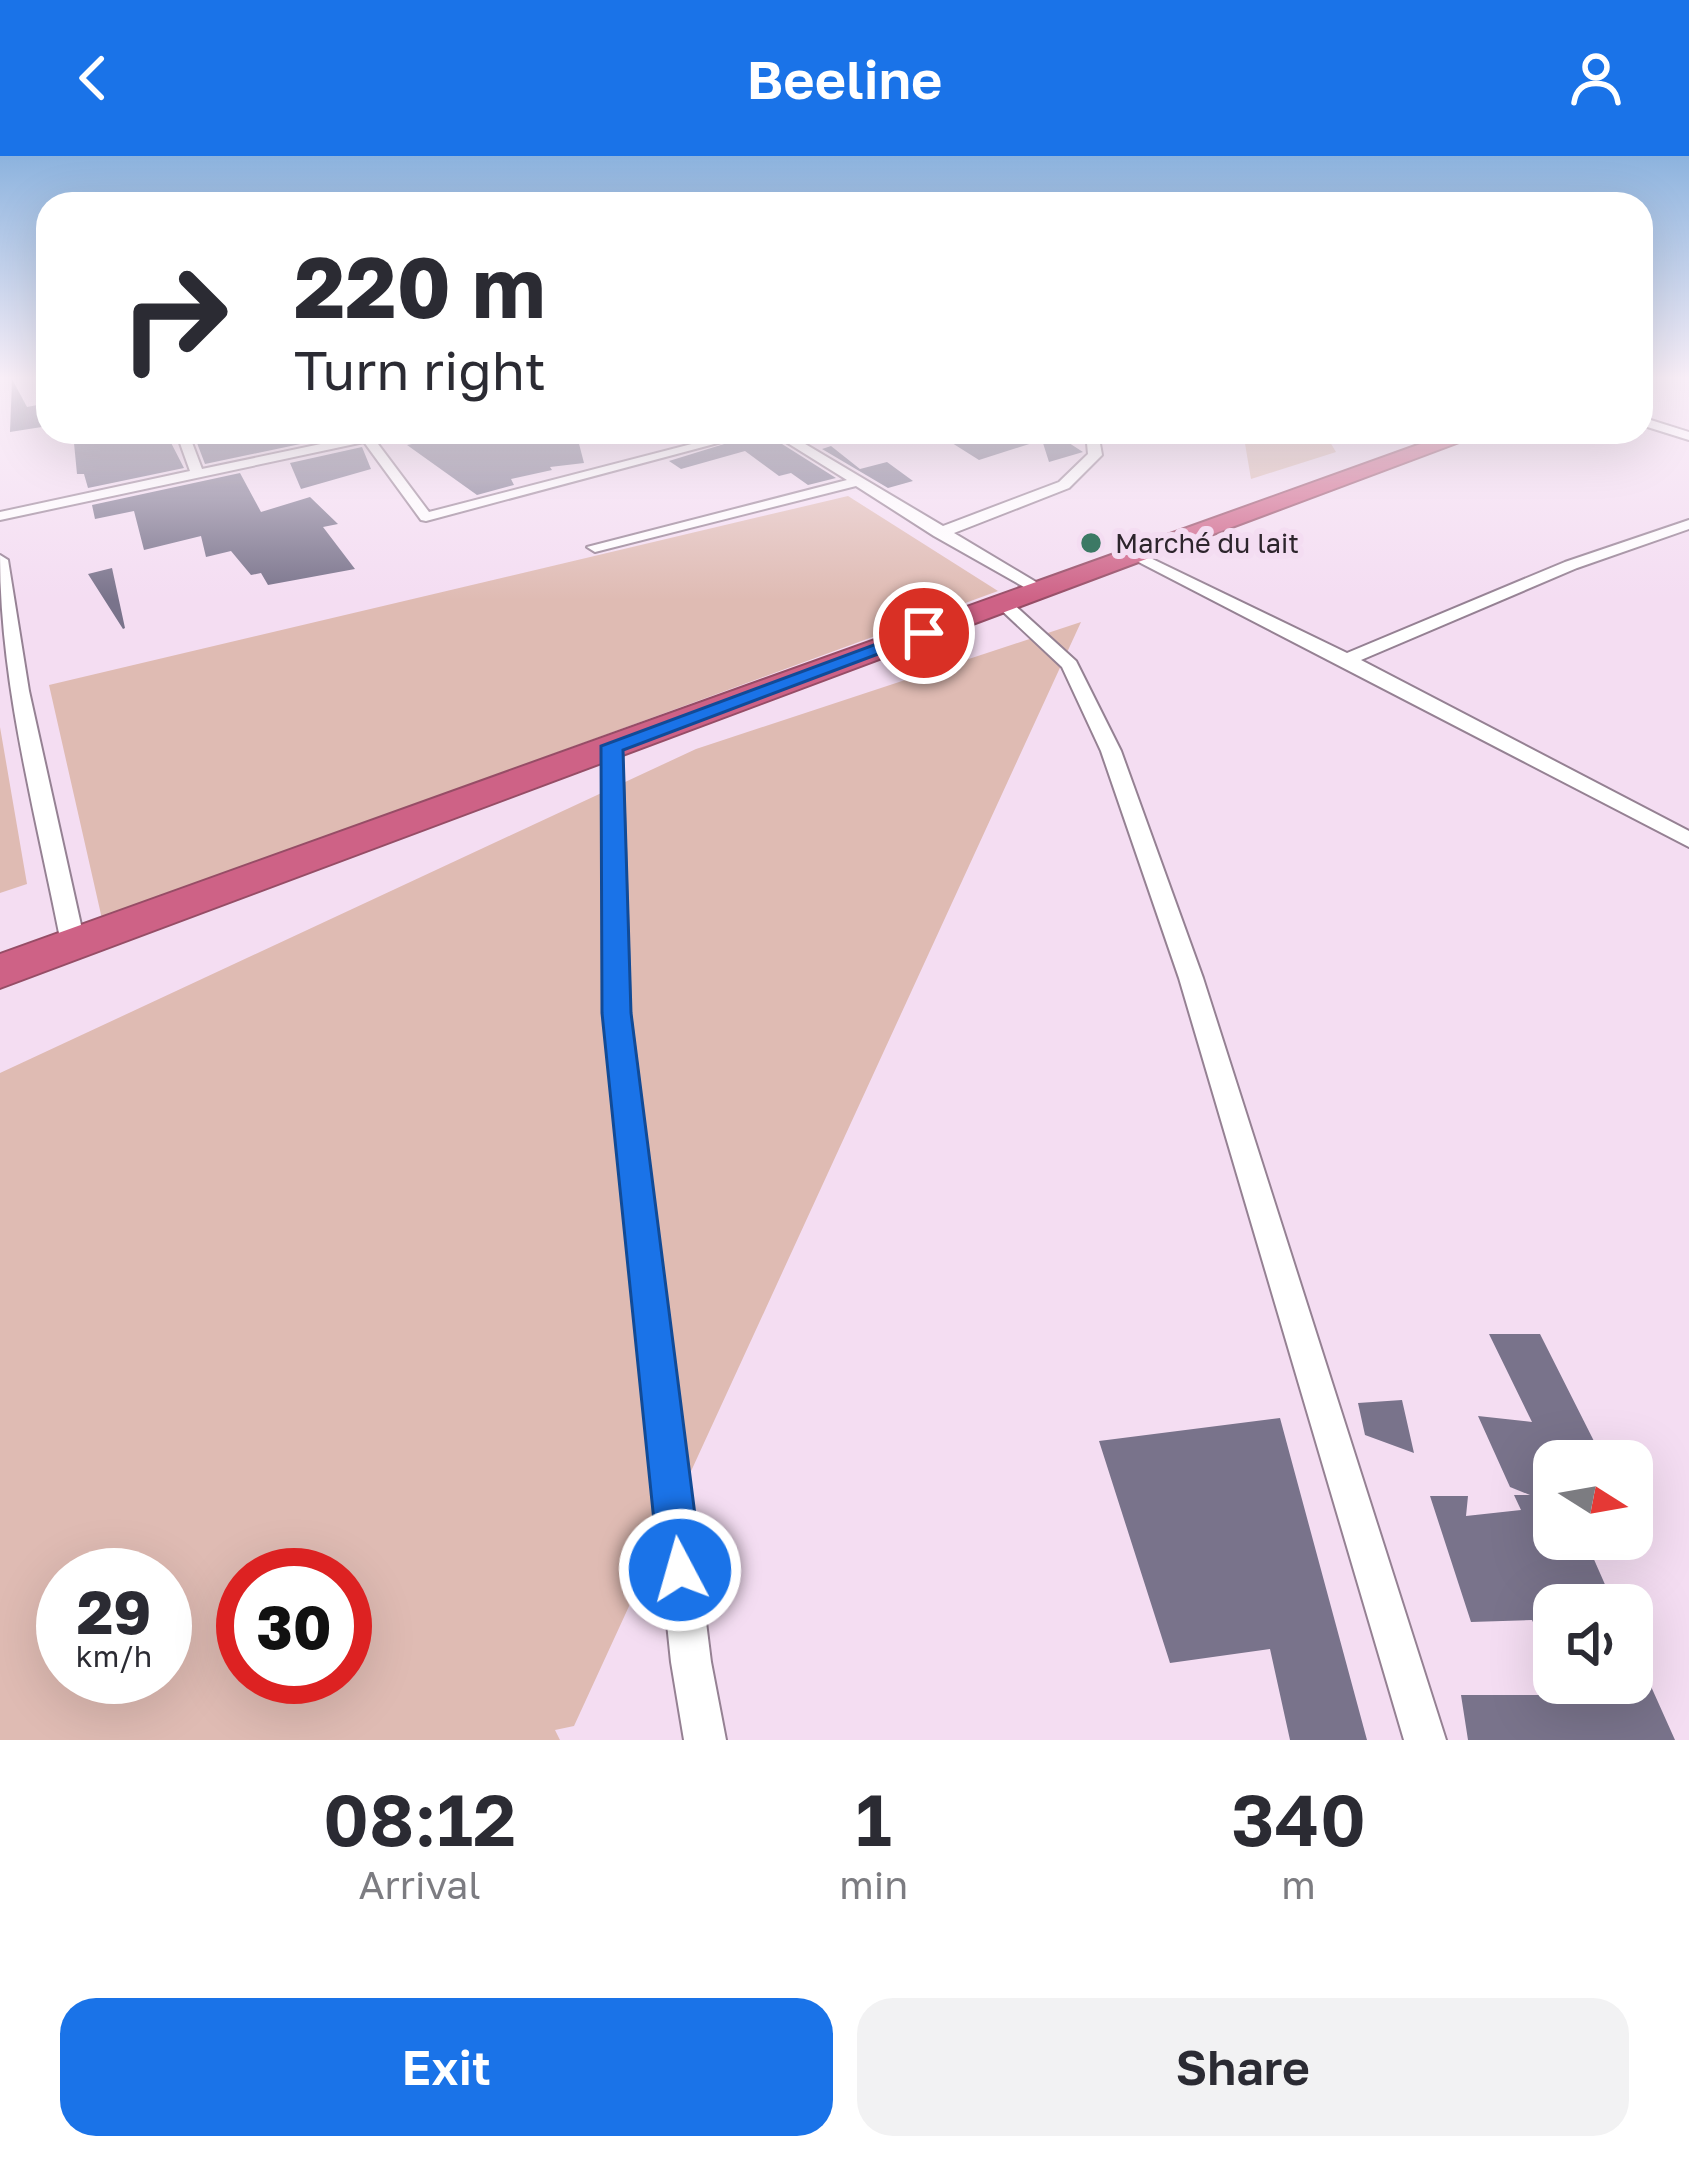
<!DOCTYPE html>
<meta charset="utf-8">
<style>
:root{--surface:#fff;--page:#f2f2f3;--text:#2b2b33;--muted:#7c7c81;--accent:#1a73e8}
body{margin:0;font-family:"Golos Text",sans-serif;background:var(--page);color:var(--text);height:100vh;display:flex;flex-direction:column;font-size:45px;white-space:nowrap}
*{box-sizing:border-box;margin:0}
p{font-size:39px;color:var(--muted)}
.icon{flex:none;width:66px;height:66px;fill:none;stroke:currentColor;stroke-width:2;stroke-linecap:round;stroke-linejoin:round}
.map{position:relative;height:1584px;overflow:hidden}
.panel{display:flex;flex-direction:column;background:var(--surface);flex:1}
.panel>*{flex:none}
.banner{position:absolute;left:36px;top:36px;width:1617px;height:252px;border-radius:36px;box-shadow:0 12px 48px #0002;background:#fff;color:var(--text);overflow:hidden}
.needle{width:78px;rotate:101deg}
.buttons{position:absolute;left:1533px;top:1284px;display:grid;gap:24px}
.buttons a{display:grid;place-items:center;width:120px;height:120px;border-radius:24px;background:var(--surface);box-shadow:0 12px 48px #0002;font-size:60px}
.speed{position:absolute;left:36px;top:1392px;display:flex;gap:24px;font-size:60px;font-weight:700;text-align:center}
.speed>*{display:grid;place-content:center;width:156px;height:156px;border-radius:50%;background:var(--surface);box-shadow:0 12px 48px #0002;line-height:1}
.speed small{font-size:30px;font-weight:400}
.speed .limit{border:18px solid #d22;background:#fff;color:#111}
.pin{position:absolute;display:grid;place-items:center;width:102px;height:102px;color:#fff;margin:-51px;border:6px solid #fff;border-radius:50%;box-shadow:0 3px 12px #0007}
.me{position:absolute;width:132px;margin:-66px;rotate:354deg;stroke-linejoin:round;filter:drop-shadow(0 0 9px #0008)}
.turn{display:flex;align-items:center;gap:42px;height:252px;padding:0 60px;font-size:54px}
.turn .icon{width:156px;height:156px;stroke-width:2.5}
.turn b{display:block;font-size:84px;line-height:102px}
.eta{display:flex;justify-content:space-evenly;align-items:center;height:204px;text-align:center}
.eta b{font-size:72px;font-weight:600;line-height:84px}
.button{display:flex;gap:24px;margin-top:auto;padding:24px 60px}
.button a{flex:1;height:138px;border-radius:36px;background:var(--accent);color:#fff;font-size:48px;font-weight:600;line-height:138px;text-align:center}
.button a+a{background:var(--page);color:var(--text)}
header{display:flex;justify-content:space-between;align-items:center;height:156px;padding:0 60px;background:var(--accent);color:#fff;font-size:54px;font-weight:600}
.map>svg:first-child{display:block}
.green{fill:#dfbbb3;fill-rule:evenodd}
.building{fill:#79738b}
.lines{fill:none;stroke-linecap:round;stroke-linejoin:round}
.street-casing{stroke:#958193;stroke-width:4}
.highway-casing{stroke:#964d66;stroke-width:4}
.street{fill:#fff;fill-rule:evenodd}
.highway{fill:#ce6286;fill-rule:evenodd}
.route{fill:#1a73e8;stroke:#114b97;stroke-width:3}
.poi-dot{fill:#3c7965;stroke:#f4ddf2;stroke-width:4.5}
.labels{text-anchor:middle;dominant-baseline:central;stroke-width:12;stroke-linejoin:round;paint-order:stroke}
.far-poi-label{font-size:27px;fill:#2d252c;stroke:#f4ddf2;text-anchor:start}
</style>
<header><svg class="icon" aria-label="back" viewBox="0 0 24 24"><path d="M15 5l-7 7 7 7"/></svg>Beeline<svg class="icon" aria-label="person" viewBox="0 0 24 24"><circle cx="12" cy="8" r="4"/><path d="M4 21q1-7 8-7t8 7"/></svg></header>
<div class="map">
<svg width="1689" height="1584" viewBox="0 0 1689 1584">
<rect width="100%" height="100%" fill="#f4ddf2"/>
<!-- green -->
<path class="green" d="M1243,276H1324L1336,296L1251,323Z
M848,340L998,435L102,763L49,529Z
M1081,466L574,1570L555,1574L560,1584H0V917L696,593ZM63,1419H165V1521H63ZM243,1419H345V1521H243Z
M0,571L27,728L0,737Z"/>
<!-- building -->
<path class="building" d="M12,223L27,251L48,247V270L10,276Z
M146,276V283L167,279L184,312L88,332L84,318H77L74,287Z
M249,276H353V277L205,308L197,287Z
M472,276H576L584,307L550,311L552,314L511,323L514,329L477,339L407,289Z
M763,276L836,322L808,329L791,317L779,320L745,295L681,313L669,305Z
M995,276H1052L1083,296L1049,306L1042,284L979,304L952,287Z
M831,290L860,313L887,306L913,325L888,332L822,293Z
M362,291L371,313L301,333L290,307Z
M240,317L261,356L310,341L338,368L323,371L355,413L268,429L261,417L251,419L231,395L206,401L201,380L144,394L134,355L95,363L92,349Z
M112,412L125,472L123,473L88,418Z
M1489,1178H1540L1604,1305H1554V1383H1585L1614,1449H1554V1511L1532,1464L1471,1466L1430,1340H1468L1466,1360L1521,1354L1514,1339H1530L1510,1331L1478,1260L1532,1266Z
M1402,1244L1414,1297L1365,1279L1358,1247Z
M1280,1262L1367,1584H1290L1270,1493L1170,1507L1099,1285Z
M1632,1488L1675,1584H1468L1461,1539H1567L1561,1527H1632Z"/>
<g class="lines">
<defs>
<path id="street" d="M1641,261L1689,276V284L1641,269Z
M176,276H188L202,313L359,280L357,276H400L375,284L429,356L738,276H759L426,365L421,364L364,286L0,364V356L190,315Z
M770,276H785L943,370L1059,326L1088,298L1086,276H1098L1102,299L1069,332L954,377L1046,432L1048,435L1040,440L934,380L856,330L595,396L587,391L847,324Z
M1689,364V373L1577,412L1361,504L1689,675V691L1129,401L1142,398L1347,497L1565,406Z
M0,399L8,404L29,535L85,787L73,796L61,787C36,659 0,530 0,399Z
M998,445H1010L1076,505L1121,595L1203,822L1446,1584H1404L1179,822L1101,595L1062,511L998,451Z
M612,584L622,590L630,857L711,1506L726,1584H684L671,1506L604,857L602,590Z"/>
<path id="highway" d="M1454,276H1486L0,832V798Z"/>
</defs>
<!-- street casing -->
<use href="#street" class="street-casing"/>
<!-- highway casing -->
<use href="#highway" class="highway-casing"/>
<!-- street -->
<use href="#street" class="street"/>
<!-- highway -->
<use href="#highway" class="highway"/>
</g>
<!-- sky -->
<linearGradient id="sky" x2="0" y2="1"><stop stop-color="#8cb3de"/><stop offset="0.5" stop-color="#faf0f9"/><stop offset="1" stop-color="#faf0f9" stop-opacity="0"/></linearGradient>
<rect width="1689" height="444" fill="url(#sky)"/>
<!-- route -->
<path class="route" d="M917,473L934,477L623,594L631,857L702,1414L696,1429L680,1435L665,1429L659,1414L602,857L601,590Z"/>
<!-- markers -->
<circle class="poi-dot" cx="1091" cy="387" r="12"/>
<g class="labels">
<!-- far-poi labels -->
<g class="far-poi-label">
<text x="1115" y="387">Marché du lait</text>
</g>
</g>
</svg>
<div class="buttons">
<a><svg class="needle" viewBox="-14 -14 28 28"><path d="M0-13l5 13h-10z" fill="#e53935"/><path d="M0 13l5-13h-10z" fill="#7c7c81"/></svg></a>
<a><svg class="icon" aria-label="sound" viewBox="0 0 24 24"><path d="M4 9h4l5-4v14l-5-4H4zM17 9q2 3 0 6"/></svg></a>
</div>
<div class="speed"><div>29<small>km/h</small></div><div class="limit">30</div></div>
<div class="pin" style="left:924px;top:477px;background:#d93025"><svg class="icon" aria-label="arrive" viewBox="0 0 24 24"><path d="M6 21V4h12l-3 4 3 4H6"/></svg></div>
<svg class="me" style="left:680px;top:1414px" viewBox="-20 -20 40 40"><circle r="17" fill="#1a73e8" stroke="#fff" stroke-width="3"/><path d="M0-11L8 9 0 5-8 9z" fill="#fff"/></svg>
<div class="banner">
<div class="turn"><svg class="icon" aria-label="right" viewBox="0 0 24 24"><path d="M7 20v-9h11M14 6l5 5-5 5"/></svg><div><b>220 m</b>Turn right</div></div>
</div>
</div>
<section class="panel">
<div class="eta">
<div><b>08:12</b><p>Arrival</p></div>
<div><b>1</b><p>min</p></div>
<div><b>340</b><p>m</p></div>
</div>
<div class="button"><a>Exit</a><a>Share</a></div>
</section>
